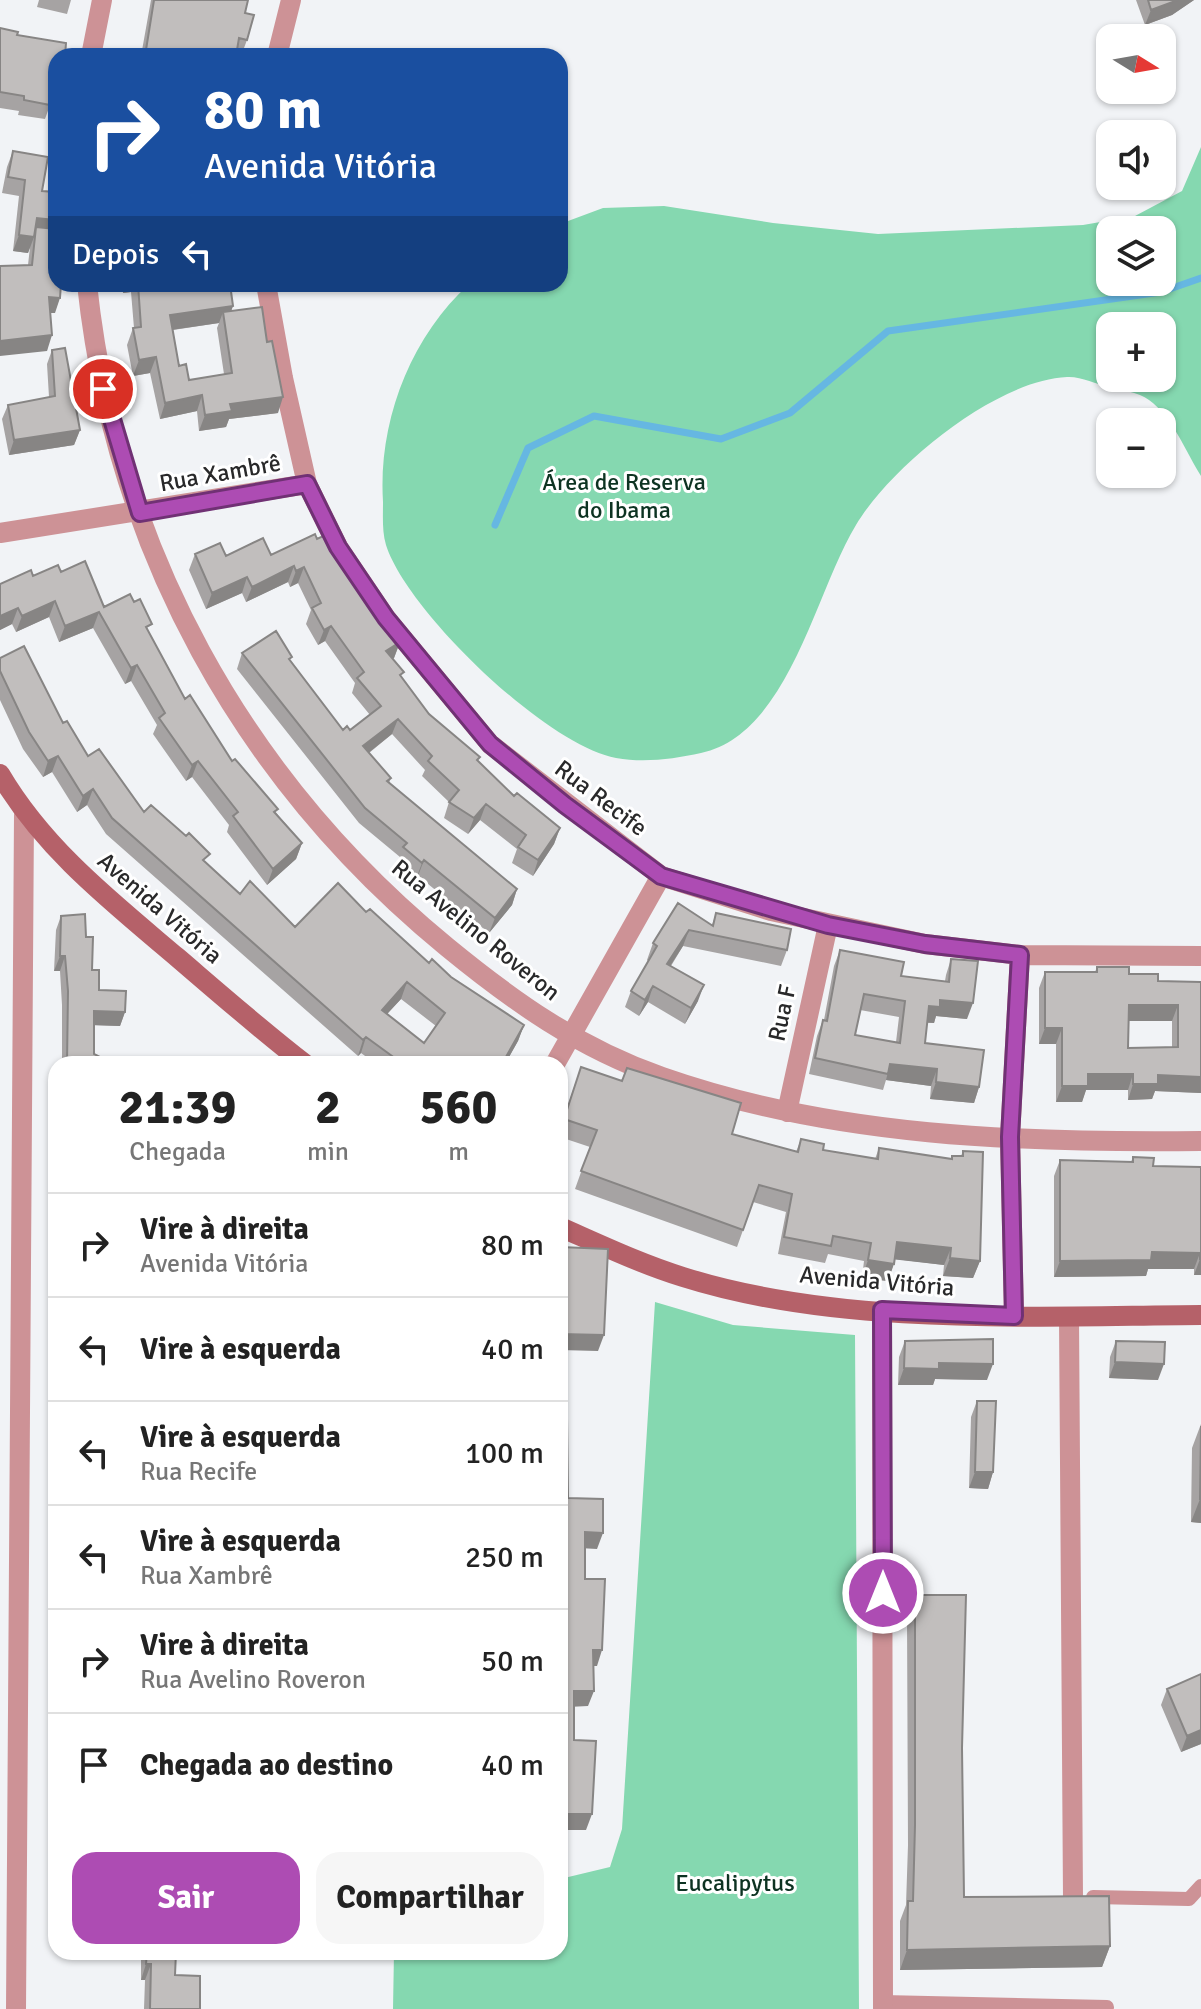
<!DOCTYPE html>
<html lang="pt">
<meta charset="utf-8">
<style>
:root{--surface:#fff;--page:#f6f6f6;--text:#222;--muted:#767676;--line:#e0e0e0;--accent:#ad4cb3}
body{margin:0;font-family:Signika,sans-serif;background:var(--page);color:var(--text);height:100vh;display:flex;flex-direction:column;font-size:30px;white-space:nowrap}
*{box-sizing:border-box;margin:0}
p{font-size:26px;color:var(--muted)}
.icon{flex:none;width:44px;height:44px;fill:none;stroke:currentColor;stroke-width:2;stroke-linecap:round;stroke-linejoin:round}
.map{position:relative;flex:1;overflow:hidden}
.side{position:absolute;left:48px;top:1056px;width:520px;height:904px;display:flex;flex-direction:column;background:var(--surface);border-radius:24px;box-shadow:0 2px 6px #0004}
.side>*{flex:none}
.hud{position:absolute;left:48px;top:48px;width:520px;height:244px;border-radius:24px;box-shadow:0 2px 6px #0004;background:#1a4fa0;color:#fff;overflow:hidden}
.needle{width:52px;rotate:101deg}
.buttons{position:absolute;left:1096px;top:24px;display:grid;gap:16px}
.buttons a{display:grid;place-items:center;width:80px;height:80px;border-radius:16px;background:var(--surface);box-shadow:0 2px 6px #0004;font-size:40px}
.pin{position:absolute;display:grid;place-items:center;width:68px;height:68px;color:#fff;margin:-34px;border:4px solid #fff;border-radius:50%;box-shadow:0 2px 8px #0007}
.me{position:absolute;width:88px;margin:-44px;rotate:0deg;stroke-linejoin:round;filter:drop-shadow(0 0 6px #0008)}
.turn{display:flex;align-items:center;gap:28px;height:168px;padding:0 24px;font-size:36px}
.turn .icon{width:104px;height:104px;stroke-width:2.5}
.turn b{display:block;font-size:56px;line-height:68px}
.then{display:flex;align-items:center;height:76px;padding:0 24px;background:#0003;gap:16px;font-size:30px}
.eta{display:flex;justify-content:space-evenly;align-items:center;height:136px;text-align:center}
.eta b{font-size:48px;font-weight:700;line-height:56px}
.action{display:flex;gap:16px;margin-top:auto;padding:16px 24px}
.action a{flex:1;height:92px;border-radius:24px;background:var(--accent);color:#fff;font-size:32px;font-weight:700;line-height:92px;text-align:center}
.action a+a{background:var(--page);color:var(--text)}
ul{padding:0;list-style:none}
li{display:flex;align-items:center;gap:24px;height:104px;padding:0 24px;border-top:2px solid var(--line)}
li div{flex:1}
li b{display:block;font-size:30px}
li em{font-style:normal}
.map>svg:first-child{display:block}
.forest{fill:#85d8b0;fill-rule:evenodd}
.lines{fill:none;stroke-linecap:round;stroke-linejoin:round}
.stream{stroke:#66b7e2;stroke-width:7}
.lane{stroke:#cd9296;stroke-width:14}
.street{stroke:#cd9296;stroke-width:20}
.secondary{stroke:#b56169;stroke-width:20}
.wall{fill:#a6a3a3;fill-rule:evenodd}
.shaded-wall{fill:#878584}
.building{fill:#c1bebd;stroke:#878584;stroke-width:2;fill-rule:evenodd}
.route-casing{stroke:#703174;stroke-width:20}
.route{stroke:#ad4cb3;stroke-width:14}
.labels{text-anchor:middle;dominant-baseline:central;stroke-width:6;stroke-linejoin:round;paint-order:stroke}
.street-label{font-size:24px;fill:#29292a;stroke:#fff}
.park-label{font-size:24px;fill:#0d3322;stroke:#fff}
</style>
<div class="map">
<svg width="1201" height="2009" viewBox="0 0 1201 2009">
<rect width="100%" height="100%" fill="#f1f3f6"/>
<!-- forest -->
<path class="forest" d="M1201,147V476C1186,452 1172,416 1149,400C1138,392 1122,390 1109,387C1096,384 1080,376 1067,377C996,380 891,466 856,525C815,592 789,734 701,753C674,759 644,763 616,758C547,746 407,611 386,545C382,532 383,516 383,502C378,423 409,339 469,284H560V224L603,208L664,206L773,223L878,234L1083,225L1135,216L1182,191ZM1110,230H1162V282H1110ZM1110,326H1162V378H1110Z
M655,1302L733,1325L855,1335L859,2009H393L394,1952H560V1879L610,1867L622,1829Z"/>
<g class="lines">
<!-- stream -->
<path class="stream" d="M495,525L528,448L594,416L721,439L790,413L888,331L1161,292L1201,278"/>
<!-- lane -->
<path class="lane" d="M1093,1897L1189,1899L1201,1886
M883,2002L1107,2007"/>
<!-- street -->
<path class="street" d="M91,56L102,0
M277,56L291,0
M87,284C115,548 242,779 447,947C514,1002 579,1048 662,1077C833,1137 1022,1143 1201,1141
M266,284L283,378L307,484L338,547L386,618L490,744L661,876L771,911L925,944L1020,955L1201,956
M0,533L307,484
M555,1064L661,876
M787,1112L828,925
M882,1310L883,2009
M1014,1316L1010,1137L1020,955
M1069,1317L1073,1897
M16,2009L24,815"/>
<!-- secondary -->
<path class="secondary" d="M0,774C44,849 112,902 178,958C220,994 261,1030 305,1064
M560,1227C601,1245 641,1264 683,1277C841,1327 1037,1316 1201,1315"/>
</g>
<!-- wall -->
<path class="wall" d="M39,0H71L67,14L37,7Z
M151,0H248L245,13L247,40L241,56H141Z
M1136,0H1194L1172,15L1145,25Z
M0,28L17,35L56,56V85H54L50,105L45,119L18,115L19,111L0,108Z
M13,151L42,191L52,229L55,313H51L47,351L28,265L30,247L28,253L13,251L19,196L2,193L7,167Z
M122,284H167L168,289L198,285V284H230L233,306L231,311L278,413L229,419L226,427L199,431L197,411L160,419L150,373L133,376L127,345L133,328H134L131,292L123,293ZM219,323L217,328L224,374L189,380L179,366L173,330Z
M52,350L80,430L74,445L9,455L2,419L8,405L49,397L47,364Z
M317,539L380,621L400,642L394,658L393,659L401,678L429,714L514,796L560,828L554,844L533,876L512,863L517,849L480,820L468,834L444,818L449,802L422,776L425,770L392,734L369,753L391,778L389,783L517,889L512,905L489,933L418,876L416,879L398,862L400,857L359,823L237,669L242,653L291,661L343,730H350L370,715L352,693L355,683L325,641L318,645L306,624L311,610L298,583L290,587L288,582L246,602L242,593L206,609L189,570L195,554L226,556L271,555Z
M61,572L104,607L149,632L185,699L232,761L302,843L296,859L267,885L227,832L229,825L192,777L186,781L153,734L157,725L131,681L125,684L93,628L59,642L49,617L16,632L12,624L0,630V584L33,576Z
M0,658L63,723L88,756L144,812L206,863L240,894L295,927L366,912L429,963L524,1025L518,1041L505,1064H376L361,1053L358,1056L106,834L87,805L77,812L52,772L43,777L23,749L0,700ZM401,999L436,1026L424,1043L387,1014Z
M678,903L712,925L716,913L787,950L781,966L683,946L671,966L698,1001L685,1024L648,1002L639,1016L625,1007L631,991L648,961L647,960L653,943Z
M61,916L86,937L92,970L99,990L125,1012L120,1026L94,1025V1054L104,1064H62V1005L60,971H54L56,930Z
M840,950L901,976L945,981L946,975L951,959L967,1019L936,1016L934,1023H927L925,1043L979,1087L974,1103L930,1099L931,1086L886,1080L883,1090L809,1074L817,1036L823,1020H824L834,966ZM860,1010L899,1017L896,1042L855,1035Z
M1097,967L1158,981L1201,982V1093L1155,1091L1152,1099L1128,1100V1090H1086L1082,1102H1056V1044H1039V988L1045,972H1095ZM1129,1021H1172V1047L1128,1048Z
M575,1084L732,1134L796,1152L801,1139L823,1150L875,1159L879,1148L951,1159L952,1156H961L963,1151L980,1261L973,1278L943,1276L944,1265L895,1259L888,1281L862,1278L864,1261L828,1254L825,1263L778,1254L786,1212L753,1202L737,1247L575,1189L590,1147L560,1137V1129Z
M1133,1157L1153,1166L1201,1167V1275H1194V1269H1148L1146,1276L1054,1277V1176L1060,1160L1131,1162Z
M905,1341L987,1380L935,1379L933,1385H898L899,1357Z
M1116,1341L1158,1380L1109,1378L1110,1357Z
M977,1401L993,1472L988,1489L969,1488L971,1417Z
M1201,1424V1523L1191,1522L1192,1448Z
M56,1515V1552H50V1531Z
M915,1595L962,1748L964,1897L1110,1946L1102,1967L900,1970V1921L906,1905L908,1845L907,1616Z
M1201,1674V1744L1181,1752L1161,1705L1167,1689Z
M143,1952H176L175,1975L200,2009H144L145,1980H141V1956Z"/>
<!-- shaded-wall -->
<path class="shaded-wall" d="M1178,0H1194L1172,15L1145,25L1151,10Z
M37,218L55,220L49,237L36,227L34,235Z
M19,235L34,237L28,253L13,251Z
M126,284H134L131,292L123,293Z
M49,297L60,298L55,313H44Z
M233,306L227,322L223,312L219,323L164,331L170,315Z
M52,335L47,351L0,356V341Z
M156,357L150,373L133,376L139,360Z
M202,395L197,411L160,419L165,403Z
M283,397L278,413L229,419L226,427L199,431L205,415L230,404Z
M80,430L74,445L9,455L14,440Z
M294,566L288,582L246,602L252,587Z
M304,567L298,583L290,587L296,571Z
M247,577L242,593L206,609L212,593Z
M55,601L49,617L16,632L22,616Z
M18,608L12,624L0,630V616Z
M99,612L93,628L59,642L65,626Z
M331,626L325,641L318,645L324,630Z
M400,642L394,658L381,667L386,651Z
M137,665L131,681L125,684L131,668Z
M398,719L392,734L357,762L363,746Z
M58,756L52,772L43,777L48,761Z
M198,761L192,777L186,781L192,765Z
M93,789L87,805L77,812L83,796Z
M486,804L480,820L468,834L474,818Z
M560,828L554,844L533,876L538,860Z
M302,843L296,859L267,885L273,869Z
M424,860L418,876L416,879L422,863Z
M517,889L512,905L489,933L495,918Z
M689,930L683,946L661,980L667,964Z
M60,956H65L60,971H54Z
M407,982L401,999L376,1026L382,1010Z
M704,985L698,1001L685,1024L691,1008Z
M653,986L648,1002L639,1016L645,1000Z
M940,1000L973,1003L967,1019L936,1016L934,1023L923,1022L929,1006Z
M1129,1005H1178L1172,1021H1123Z
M94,1011L125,1012L120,1026L89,1025Z
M524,1025L518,1041L505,1064H502Z
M1045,1028H1062L1056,1044H1039Z
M366,1037L361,1053L358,1056L363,1040Z
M890,1064L937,1069L931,1086L886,1080Z
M1088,1074H1133L1128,1090H1086L1082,1102H1056L1062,1086Z
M1158,1075L1201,1077V1093L1155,1091L1152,1099L1128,1100L1133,1084Z
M936,1082L979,1087L974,1103L930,1099Z
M897,1242L951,1248L944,1265L891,1259Z
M1152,1252L1200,1253L1194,1269H1148L1146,1276L1054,1277L1060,1261Z
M950,1258L980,1261L973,1278L943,1276Z
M1200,1259H1201V1275H1194Z
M868,1260L894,1264L888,1281L862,1278Z
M560,1334L604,1335L598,1351L560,1350Z
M1115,1362L1164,1364L1158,1380L1109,1378Z
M939,1363L993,1364L987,1380L935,1379L933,1385H898L904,1368Z
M975,1472H993L988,1489L969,1488Z
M1200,1499H1201V1523L1191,1522Z
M585,1532L603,1533L597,1549L579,1548Z
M56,1536V1552H50Z
M593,1650H602L597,1666H588Z
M574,1691H594L588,1706L568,1707Z
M1201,1730V1744L1181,1752L1187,1736Z
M560,1814H592L586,1830H560Z
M1110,1946L1102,1967L900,1970L907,1950Z
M146,1964H151L145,1980H141Z"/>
<!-- building -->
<path class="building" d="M154,0H248L245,13L254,15L247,40L239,38L236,56H145Z
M1148,0H1178L1151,10Z
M0,28L18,32L17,35L66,43L65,56H56V70L50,105L24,100V96L0,92Z
M13,151L48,157L42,191L56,192L55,220L37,218L34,237L19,235L25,180L8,177Z
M36,227L56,229V284H61L60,298L49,297L52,335L0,341V266L32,265Z
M138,284H167L168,289L204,284H230L233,306L170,315L179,366L186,364L189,380L232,373L223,312L262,307L267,342L272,341L283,397L230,404L232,411L205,415L202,395L165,403L156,357L139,360L133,328L141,327Z
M65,348L80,430L14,440L8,405L55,396L52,350Z
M330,533L380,621L384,618L400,642L386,651L404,672L400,675L429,714L480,757L477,760L514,796L517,793L560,828L538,860L518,847L526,835L486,804L474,818L449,802L459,790L428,761L432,756L398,719L363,746L391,778L387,781L517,889L495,918L424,860L422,863L403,847L407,843L365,808L242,653L276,631L292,657L289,659L343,730L347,726L350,730L381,706L357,678L364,672L331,626L324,630L312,608L321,603L304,567L296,571L294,566L252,587L247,577L212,593L195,554L220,543L226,556L263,538L271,555L315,534L317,539Z
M85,561L104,607L130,594L134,602L140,599L152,624L146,627L185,699L190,695L232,761L235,759L278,809L274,812L302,843L273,869L233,816L238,812L198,761L192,765L159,718L165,713L137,665L131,668L99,612L65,626L55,601L22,616L18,608L0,616V584L31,570L33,576L58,565L61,572Z
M24,646L63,723L67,721L88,756L99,749L144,812L151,805L186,836L189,833L210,854L203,860L240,894L250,881L295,927L338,883L366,912L370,909L429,963L432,959L451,977L524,1025L502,1064H403L366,1037L363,1040L112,818L93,789L83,796L58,756L48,761L29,732L0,671V658ZM407,982L445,1013L424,1043L382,1010Z
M678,903L713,926L716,913L791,929L787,950L689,930L667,964L704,985L691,1008L653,986L645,1000L631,991L657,946L653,943Z
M85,914L86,937H93L92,970H99V990L126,991L125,1012L94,1011V1054L104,1059V1064H67L68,991L65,956H60L61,916Z
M840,950L904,962L901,976L949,982L951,959L978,961L973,1003L940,1000V1007L929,1006L925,1043L984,1050L979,1087L936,1082L937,1069L890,1064L888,1074L815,1058L823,1020L827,1021ZM864,994L905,1001L900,1043L855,1035Z
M1097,967H1129V974H1158V981L1201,982V1077L1158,1075V1084H1133V1074H1088V1086H1062V1028H1045V972H1097ZM1129,1005H1178V1047L1128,1048Z
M581,1067L622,1081L627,1068L741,1103L732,1134L798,1152L801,1139L824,1144L823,1150L878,1159L879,1148L952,1159V1156H963V1151L983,1152L980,1261L950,1258L951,1248L897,1242L894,1264L868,1260L871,1243L833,1236L831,1246L784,1237L792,1194L759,1185L743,1230L581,1171L597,1130L564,1119Z
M1133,1157L1154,1158L1153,1166L1201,1167V1259H1200V1253L1152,1252L1151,1260L1060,1261V1160L1133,1162Z
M560,1247L608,1249L604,1335L560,1334Z
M993,1339V1364L939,1363V1369L904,1368L905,1341Z
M1116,1341L1165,1342L1164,1364L1115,1362Z
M977,1401H996L993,1472H975Z
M560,1418H567L568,1498L603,1499V1533L585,1532V1579H605L602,1650H593L594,1691H574V1740L596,1741L592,1814H560Z
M1201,1426V1499H1200Z
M915,1595H966L962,1748L964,1897L1109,1896L1110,1946L907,1950L908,1901H913L915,1825Z
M1201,1674V1730L1187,1736L1167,1689Z
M147,1952H176L175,1975L200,1976V2009H150L151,1964H146Z"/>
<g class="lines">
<defs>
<path id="route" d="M103,389L140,513L307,484L338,547L386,618L490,744L565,805L661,876L828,925L925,944L1020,955L1010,1137L1014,1316L882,1310L883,1593"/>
</defs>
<!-- route casing -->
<use href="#route" class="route-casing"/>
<!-- route -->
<use href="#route" class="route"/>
</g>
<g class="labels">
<!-- street labels -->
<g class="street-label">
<text transform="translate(220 473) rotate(-10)">Rua Xambrê</text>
<text transform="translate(601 798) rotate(37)">Rua Recife</text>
<text transform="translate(160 908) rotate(41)">Avenida Vitória</text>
<text transform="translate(476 930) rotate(39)">Rua Avelino Roveron</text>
<text transform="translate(782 1013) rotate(-78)">Rua F</text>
<text transform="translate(877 1281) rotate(5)">Avenida Vitória</text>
</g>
<!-- park labels -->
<g class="park-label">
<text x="624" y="482">Área de Reserva<tspan x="624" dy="28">do Ibama</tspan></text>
<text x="735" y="1883">Eucalipytus</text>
</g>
</g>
</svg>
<div class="buttons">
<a><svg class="needle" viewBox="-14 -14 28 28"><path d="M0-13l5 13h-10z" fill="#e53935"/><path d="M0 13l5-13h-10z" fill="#767676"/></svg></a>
<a><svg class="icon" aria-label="sound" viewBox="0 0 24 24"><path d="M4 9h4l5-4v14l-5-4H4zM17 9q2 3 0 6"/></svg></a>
<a><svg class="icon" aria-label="layers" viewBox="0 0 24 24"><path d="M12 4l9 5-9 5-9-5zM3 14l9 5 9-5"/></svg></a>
<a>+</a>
<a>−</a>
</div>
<div class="pin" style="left:103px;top:389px;background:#d93025"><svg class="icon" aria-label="arrive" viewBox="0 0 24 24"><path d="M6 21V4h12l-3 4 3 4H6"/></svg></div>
<svg class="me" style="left:883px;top:1593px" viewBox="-20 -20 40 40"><circle r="17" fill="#ad4cb3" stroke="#fff" stroke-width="3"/><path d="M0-11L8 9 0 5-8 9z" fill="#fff"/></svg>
<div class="hud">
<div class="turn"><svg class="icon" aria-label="right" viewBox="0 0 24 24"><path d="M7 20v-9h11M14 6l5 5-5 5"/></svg><div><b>80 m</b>Avenida Vitória</div></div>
<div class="then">Depois<svg class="icon" aria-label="left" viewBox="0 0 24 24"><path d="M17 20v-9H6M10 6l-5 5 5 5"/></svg></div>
</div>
<section class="side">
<div class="eta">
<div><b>21:39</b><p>Chegada</p></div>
<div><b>2</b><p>min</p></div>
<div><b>560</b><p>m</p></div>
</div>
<ul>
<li><svg class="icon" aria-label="right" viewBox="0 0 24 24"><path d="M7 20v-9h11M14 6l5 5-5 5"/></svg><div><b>Vire à direita</b><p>Avenida Vitória</p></div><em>80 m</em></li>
<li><svg class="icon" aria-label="left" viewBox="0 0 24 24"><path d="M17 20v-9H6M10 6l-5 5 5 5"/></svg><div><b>Vire à esquerda</b></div><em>40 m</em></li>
<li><svg class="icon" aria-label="left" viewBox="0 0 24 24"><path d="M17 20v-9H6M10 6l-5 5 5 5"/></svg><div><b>Vire à esquerda</b><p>Rua Recife</p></div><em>100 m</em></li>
<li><svg class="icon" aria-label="left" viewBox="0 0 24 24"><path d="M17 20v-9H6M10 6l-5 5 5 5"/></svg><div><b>Vire à esquerda</b><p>Rua Xambrê</p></div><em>250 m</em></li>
<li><svg class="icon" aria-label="right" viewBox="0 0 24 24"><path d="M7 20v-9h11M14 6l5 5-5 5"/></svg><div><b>Vire à direita</b><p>Rua Avelino Roveron</p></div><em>50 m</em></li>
<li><svg class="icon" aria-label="arrive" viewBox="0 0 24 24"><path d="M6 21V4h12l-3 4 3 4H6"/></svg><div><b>Chegada ao destino</b></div><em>40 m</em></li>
</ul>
<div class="action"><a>Sair</a><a>Compartilhar</a></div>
</section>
</div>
